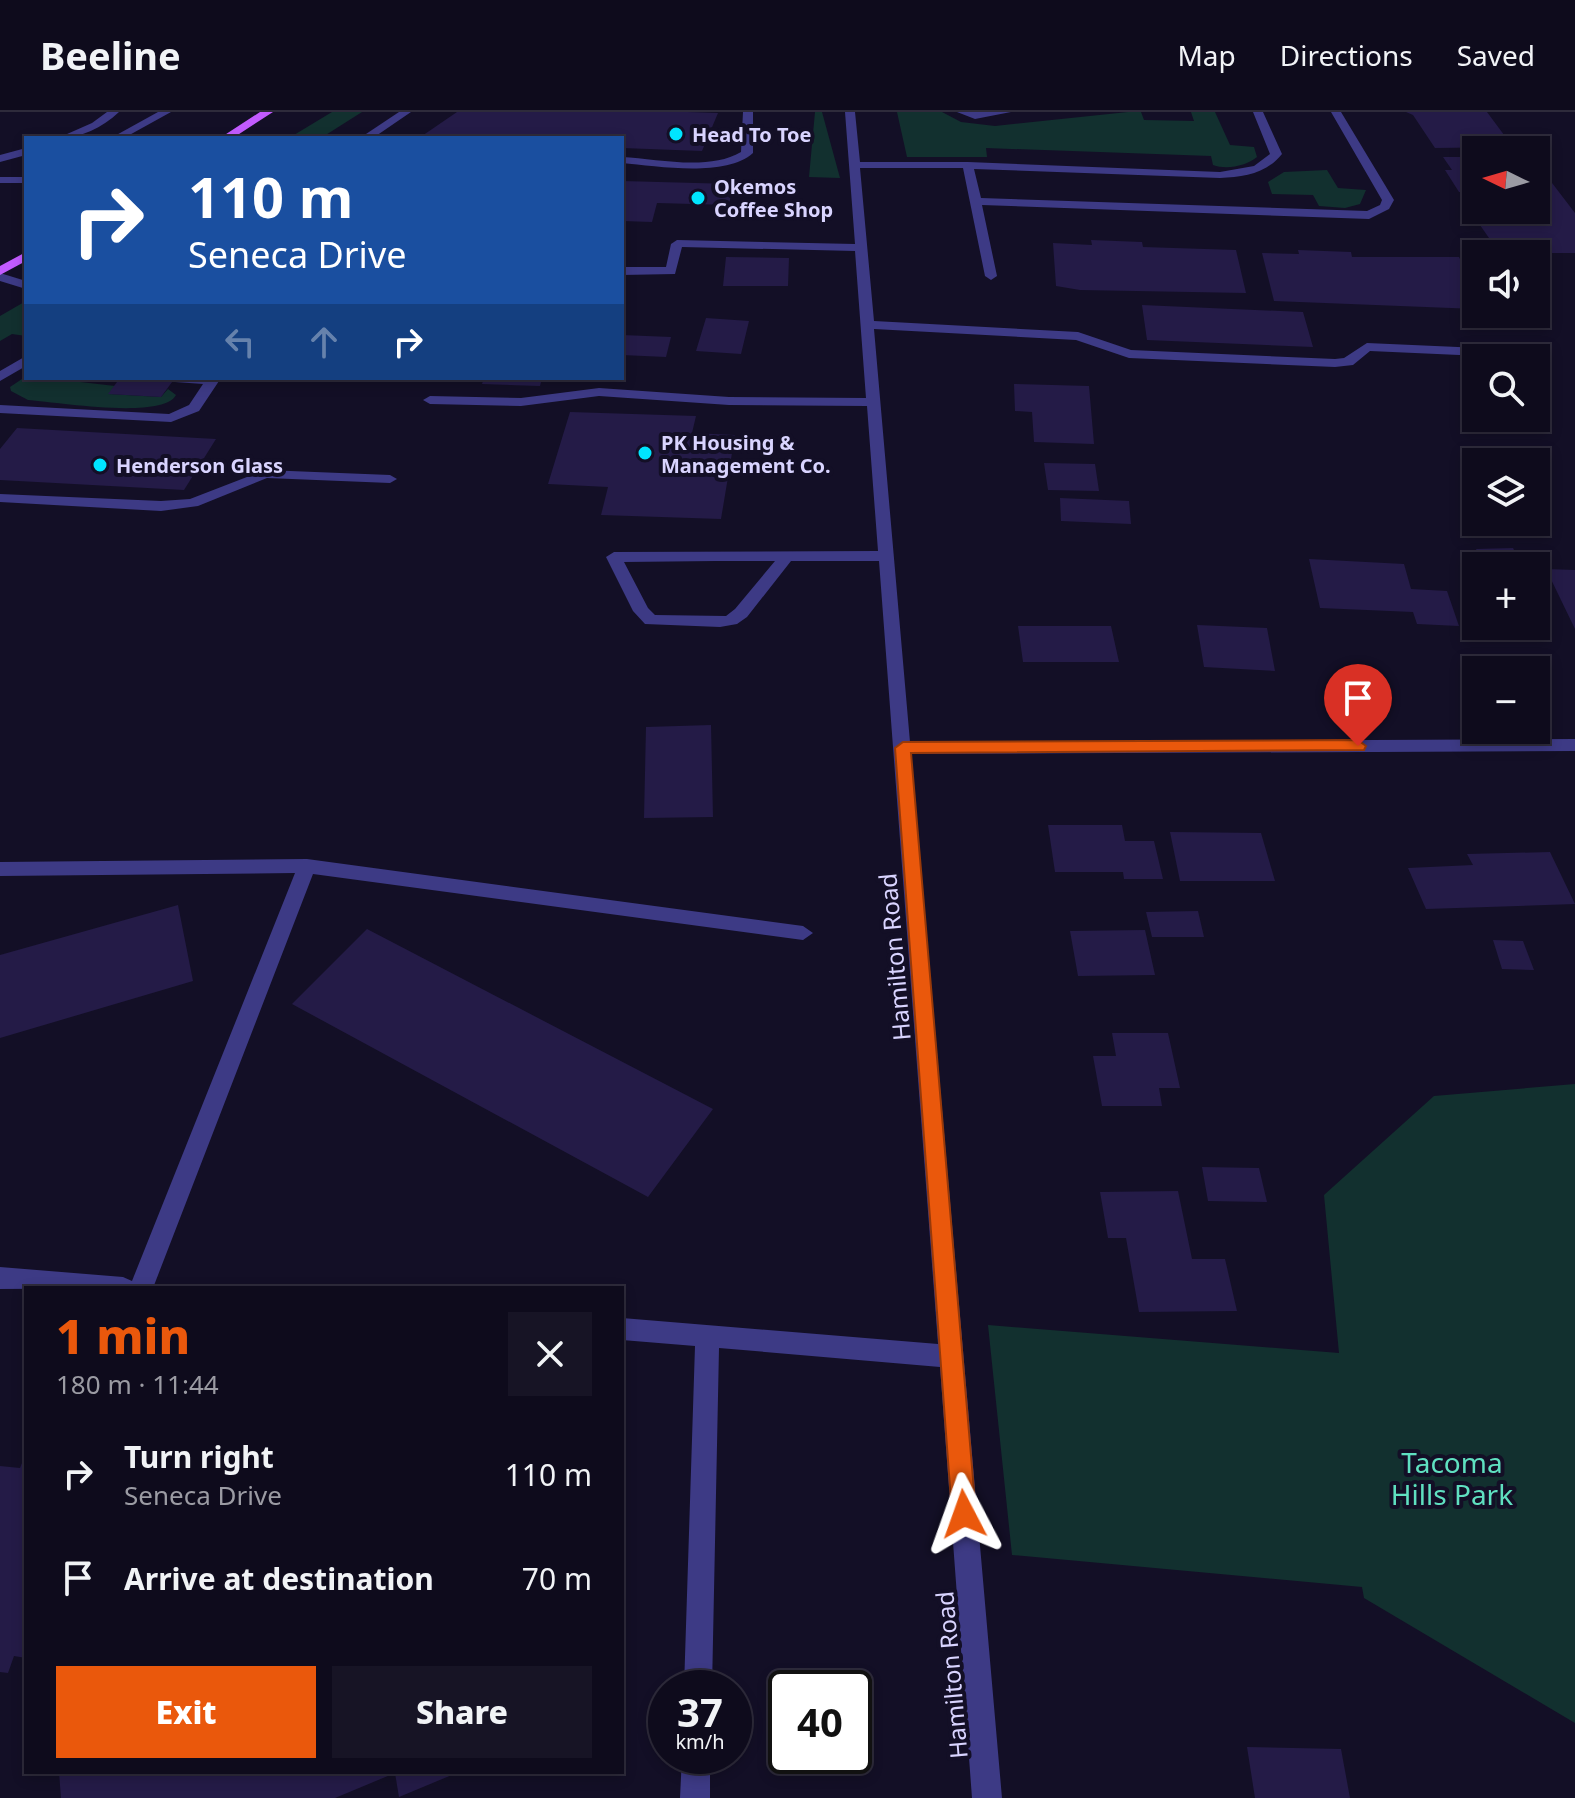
<!DOCTYPE html>
<meta charset="utf-8">
<style>
:root{--surface:#0e0b1c;--page:#171425;--text:#f1f3f6;--muted:#9b9ba3;--line:#2e2b3b;--accent:#ea580c}
body{margin:0;font-family:"Noto Sans",sans-serif;background:var(--page);color:var(--text);height:100vh;display:flex;flex-direction:column;font-size:30px;white-space:nowrap}
*{box-sizing:border-box;margin:0}
p{font-size:26px;color:var(--muted)}
.icon{flex:none;width:44px;height:44px;fill:none;stroke:currentColor;stroke-width:2;stroke-linecap:round;stroke-linejoin:round}
.map{position:relative;flex:1;overflow:hidden}
.panel{position:absolute;left:24px;top:1174px;width:600px;height:488px;display:flex;flex-direction:column;background:var(--surface);border-radius:0px;box-shadow:0 4px 12px #0003,0 0 0 2px var(--line)}
.panel>*{flex:none}
.banner{position:absolute;left:24px;top:24px;width:600px;height:244px;border-radius:0px;box-shadow:0 4px 12px #0003,0 0 0 2px var(--line);background:#1a4fa0;color:#fff;overflow:hidden}
.needle{width:52px;rotate:275deg}
.buttons{position:absolute;left:1462px;top:24px;display:grid;gap:16px}
.buttons a{display:grid;place-items:center;width:88px;height:88px;border-radius:0px;background:var(--surface);box-shadow:0 4px 12px #0003,0 0 0 2px var(--line);font-size:40px}
.speed{position:absolute;left:648px;top:1558px;display:flex;gap:16px;font-size:40px;font-weight:700;text-align:center}
.speed>*{display:grid;place-content:center;width:104px;height:104px;border-radius:50%;background:var(--surface);box-shadow:0 4px 12px #0003,0 0 0 2px var(--line);line-height:1}
.speed small{font-size:20px;font-weight:400}
.speed .limit{border:4px solid #111;border-radius:12px;background:#fff;color:#111}
.pin{position:absolute;display:grid;place-items:center;width:68px;height:68px;color:#fff;margin:-82px -34px;border-radius:50% 50% 50% 0;rotate:-45deg;box-shadow:0 0 8px #0007}
.pin .icon{rotate:45deg}
.me{position:absolute;width:88px;margin:-44px;rotate:356deg;stroke-linejoin:round;filter:drop-shadow(0 0 6px #0008)}
.turn{display:flex;align-items:center;gap:28px;height:168px;padding:0 32px;font-size:36px}
.turn .icon{width:104px;height:104px;stroke-width:2.5}
.turn b{display:block;font-size:56px;line-height:68px}
.lanes{display:flex;align-items:center;height:76px;padding:0 32px;background:#0003;justify-content:center;gap:40px;direction:ltr}
.lanes .off{opacity:.35}
.round{display:grid;place-items:center;flex:none;width:84px;height:84px;border-radius:0px;background:var(--page)}
.headline{display:flex;align-items:center;justify-content:space-between;height:136px;padding:0 32px}
h1{font-size:48px;font-weight:800;line-height:60px;color:var(--accent)}
.primary-button{display:flex;gap:16px;margin-top:auto;padding:16px 32px}
.primary-button a{flex:1;height:92px;border-radius:0px;background:var(--accent);color:#fff;font-size:32px;font-weight:800;line-height:92px;text-align:center}
.primary-button a+a{background:var(--page);color:var(--text)}
ul{padding:0;list-style:none}
li{display:flex;align-items:center;gap:24px;height:104px;padding:0 32px}
li div{flex:1}
li b{display:block;font-size:30px}
li em{font-style:normal}
header{display:flex;align-items:center;gap:48px;box-sizing:border-box;height:112px;padding:0 40px;background:var(--surface);border-bottom:2px solid var(--line)}
header strong{font-size:38px}
nav{display:flex;gap:44px;margin-inline-start:auto;font-size:28px}
.map>svg:first-child{display:block}
.green{fill:#12302f}
.building{fill:#241b47}
.lines{fill:none;stroke-linecap:round;stroke-linejoin:round}
.minor{fill:#3d3a85;fill-rule:evenodd}
.major{fill:#c25bff;fill-rule:evenodd}
.route{fill:#ea580c;stroke:#983908;stroke-width:2}
.poi-dot{fill:#00e5ff;stroke:#130f26;stroke-width:3}
.labels{text-anchor:middle;dominant-baseline:central;stroke-width:8;stroke-linejoin:round;paint-order:stroke}
.far-poi-label{font-size:20px;font-weight:bold;fill:#d9d4ff;stroke:#130f26;text-anchor:start}
.street-label{font-size:24px;fill:#d9d4ff;stroke:#130f26}
.near-park-label{font-size:28px;fill:#5fe0c0;stroke:#130f26}
</style>
<header>
<strong>Beeline</strong>
<nav><a>Map</a><a>Directions</a><a>Saved</a></nav>
</header>
<div class="map">
<svg width="1575" height="1686" viewBox="0 0 1575 1686">
<rect width="100%" height="100%" fill="#130f26"/>
<!-- green -->
<path class="green" d="M332,0H362L321,26H289Z
M815,0H822L840,66L809,65Z
M897,0H942L961,10L995,14L1128,0H1141L1144,8L1194,9L1191,0H1215L1230,33L1254,35L1257,45C1246,54 1227,58 1213,53L1211,44L986,36L987,45H907Z
M1327,58L1338,76L1366,78L1360,92L1345,96L1319,94L1313,83L1272,82L1268,70L1284,60Z
M26,189V224L12,222L0,229V204Z
M46,266L115,274L109,282L161,285L168,277L176,283C163,308 56,290 28,288L11,279L10,275L22,267Z
M1575,972V1611L1364,1486L1362,1475L1012,1443L988,1213L1339,1241L1324,1083L1434,984Z"/>
<!-- building -->
<path class="building" d="M457,0H688L718,1L702,39L622,36V26H419Z
M1406,0H1487L1513,35L1435,36L1413,3Z
M1443,45H1476V95L1466,80H1459L1445,58H1452Z
M1536,50L1575,101V141H1507L1497,126H1489L1473,103H1481L1478,98H1536Z
M622,69L733,72L729,93L657,91L652,110L622,109Z
M1091,128L1142,130L1143,135L1236,138L1246,181L1080,178L1056,174L1053,131L1092,133Z
M1298,138L1351,140L1352,145H1459L1461,149L1476,150V197L1274,189L1262,141L1299,142Z
M726,145L789,146L788,174H723Z
M1142,193L1303,200L1313,235L1147,228Z
M706,206L749,209L741,242L696,239Z
M622,223L671,225L666,245L622,243Z
M120,266H175L161,285L108,282Z
M484,266H542L540,274L482,272Z
M1014,272L1089,274L1094,332L1034,330L1032,300L1015,299Z
M570,300L696,304L692,321L735,323L721,407L601,403L608,375L548,372Z
M17,316L216,327L184,378L0,368V337Z
M1044,351L1095,352L1099,379L1048,378Z
M1060,386L1129,389L1131,412L1061,409Z
M1513,436L1522,454H1484L1476,437Z
M1309,447L1404,452L1411,477L1447,479L1459,514L1417,512L1413,500L1320,496Z
M1546,457L1575,458V517Z
M1197,513L1267,516L1275,559L1204,555Z
M1018,514H1111L1119,550H1023Z
M711,613L713,705L644,706L646,615Z
M1048,713H1122L1125,729H1154L1163,767H1124L1123,760H1055Z
M1170,720L1261,721L1275,769H1180Z
M1550,740L1575,792L1426,797L1408,756L1473,753L1467,742Z
M178,793L193,869L0,926V843Z
M1198,799L1204,825H1152L1146,800Z
M367,817L713,997L648,1085L292,892Z
M1145,818L1155,863L1078,864L1070,819Z
M1493,828L1523,829L1534,858L1502,857Z
M1112,921H1168L1180,976H1159L1162,994H1102L1093,944H1116Z
M1202,1055L1259,1056L1267,1090L1208,1089Z
M1178,1079L1192,1147H1225L1237,1199L1139,1200L1126,1126H1108L1100,1080Z
M26,1341V1546L14,1544L8,1561L0,1560V1354L20,1356Z
M1247,1635L1341,1637L1350,1686H1255Z
M59,1660H459L399,1685L395,1661L335,1686H61Z"/>
<g class="lines">
<!-- minor -->
<path class="minor" d="M107,0H119C102,16 81,26 58,26L92,11Z
M158,0H171L124,26H111Z
M399,0H411L373,26H360Z
M743,0H753V41C725,66 657,54 622,51V45C658,47 709,59 741,40Z
M845,0H855L860,50H968L1220,60L1254,54L1270,42L1253,0H1263L1282,42C1266,62 1244,65 1220,66L974,57L981,86L1367,99L1380,93L1382,88L1331,0H1341L1394,88L1389,97L1369,107L982,93L997,164L991,168L985,164L963,56H860L874,209L1078,220L1131,238L1335,247L1344,246L1367,231L1526,238L1533,242L1526,246L1370,239L1353,253L1335,255L1129,246L1076,228L874,217L910,630L1575,627V639L911,642L1002,1686H972L940,1255L719,1236L712,1576H684L695,1234L622,1228V1206L938,1232L879,449H791L747,505L737,512L720,515L645,512L633,499L606,445L614,440L878,439L867,294L729,293L599,284L521,294L430,292L423,288L430,284L521,286L599,276L729,285L866,286L855,139L682,135L675,162L622,163V155H666L671,132L677,128L855,132ZM716,449H775L735,497L726,504L655,503L648,496L624,450Z
M957,0H1011L975,7Z
M26,36V43L0,50V43Z
M0,65H26V71H0Z
M0,161L26,169V177L0,169Z
M26,244V254L0,269V259Z
M168,266H221L199,299L171,310L0,301V293L169,302L189,293L203,272L175,270Z
M265,358L390,363L397,367L390,371L267,366L198,394L161,399L0,390V382L161,389L190,387Z
M307,747L803,814L813,821L803,828L313,762L153,1176L0,1177V1155L123,1165L132,1169L295,761L0,764V750Z
M682,1644H710V1686H680Z"/>
<!-- major -->
<path class="major" d="M260,0H273L233,26H220Z
M26,140V149L0,163V154Z"/>
</g>
<!-- route -->
<path class="route" d="M1358,628L1366,634L1364,638L911,641L976,1402L973,1411L964,1414L956,1411L952,1402L895,636L903,630Z"/>
<!-- markers -->
<g class="poi-dot">
<circle cx="676" cy="22" r="8"/>
<circle cx="698" cy="86" r="8"/>
<circle cx="645" cy="341" r="8"/>
<circle cx="100" cy="353" r="8"/>
</g>
<g class="labels">
<!-- far-poi labels -->
<g class="far-poi-label">
<text x="692" y="22">Head To Toe</text>
<text x="714" y="74">Okemos<tspan x="714" dy="23">Coffee Shop</tspan></text>
<text x="661" y="330">PK Housing &amp;<tspan x="661" dy="23">Management Co.</tspan></text>
<text x="116" y="353">Henderson Glass</text>
</g>
<!-- street labels -->
<g class="street-label">
<text transform="translate(894 845) rotate(-95)">Hamilton Road</text>
<text transform="translate(951 1563) rotate(-95)">Hamilton Road</text>
</g>
<!-- near-park labels -->
<g class="near-park-label">
<text x="1452" y="1350">Tacoma<tspan x="1452" dy="32">Hills Park</tspan></text>
</g>
</g>
</svg>
<div class="buttons">
<a><svg class="needle" viewBox="-14 -14 28 28"><path d="M0-13l5 13h-10z" fill="#e53935"/><path d="M0 13l5-13h-10z" fill="#9b9ba3"/></svg></a>
<a><svg class="icon" aria-label="sound" viewBox="0 0 24 24"><path d="M4 9h4l5-4v14l-5-4H4zM17 9q2 3 0 6"/></svg></a>
<a><svg class="icon" aria-label="search" viewBox="0 0 24 24"><circle cx="10" cy="10" r="6"/><path d="M15 15l6 6"/></svg></a>
<a><svg class="icon" aria-label="layers" viewBox="0 0 24 24"><path d="M12 4l9 5-9 5-9-5zM3 14l9 5 9-5"/></svg></a>
<a>+</a>
<a>−</a>
</div>
<div class="speed"><div>37<small>km/h</small></div><div class="limit">40</div></div>
<div class="pin" style="left:1358px;top:634px;background:#d93025"><svg class="icon" aria-label="arrive" viewBox="0 0 24 24"><path d="M6 21V4h12l-3 4 3 4H6"/></svg></div>
<svg class="me" style="left:964px;top:1402px" viewBox="-20 -20 40 40"><path d="M0-17L14 15 0 8-14 15z" fill="#ea580c" stroke="#fff" stroke-width="4"/></svg>
<div class="banner">
<div class="turn"><svg class="icon" aria-label="right" viewBox="0 0 24 24"><path d="M7 20v-9h11M14 6l5 5-5 5"/></svg><div><b>110 m</b>Seneca Drive</div></div>
<div class="lanes"><svg class="icon off" aria-label="left" viewBox="0 0 24 24"><path d="M17 20v-9H6M10 6l-5 5 5 5"/></svg><svg class="icon off" aria-label="ahead" viewBox="0 0 24 24"><path d="M12 20V5M6 11l6-6 6 6"/></svg><svg class="icon" aria-label="right" viewBox="0 0 24 24"><path d="M7 20v-9h11M14 6l5 5-5 5"/></svg></div>
</div>
<section class="panel">
<div class="headline"><div><h1>1 min</h1><p>180 m · 11:44</p></div><a class="round"><svg class="icon" aria-label="close" viewBox="0 0 24 24"><path d="M6 6l12 12M18 6L6 18"/></svg></a></div>
<ul>
<li><svg class="icon" aria-label="right" viewBox="0 0 24 24"><path d="M7 20v-9h11M14 6l5 5-5 5"/></svg><div><b>Turn right</b><p>Seneca Drive</p></div><em>110 m</em></li>
<li><svg class="icon" aria-label="arrive" viewBox="0 0 24 24"><path d="M6 21V4h12l-3 4 3 4H6"/></svg><div><b>Arrive at destination</b></div><em>70 m</em></li>
</ul>
<div class="primary-button"><a>Exit</a><a>Share</a></div>
</section>
</div>
